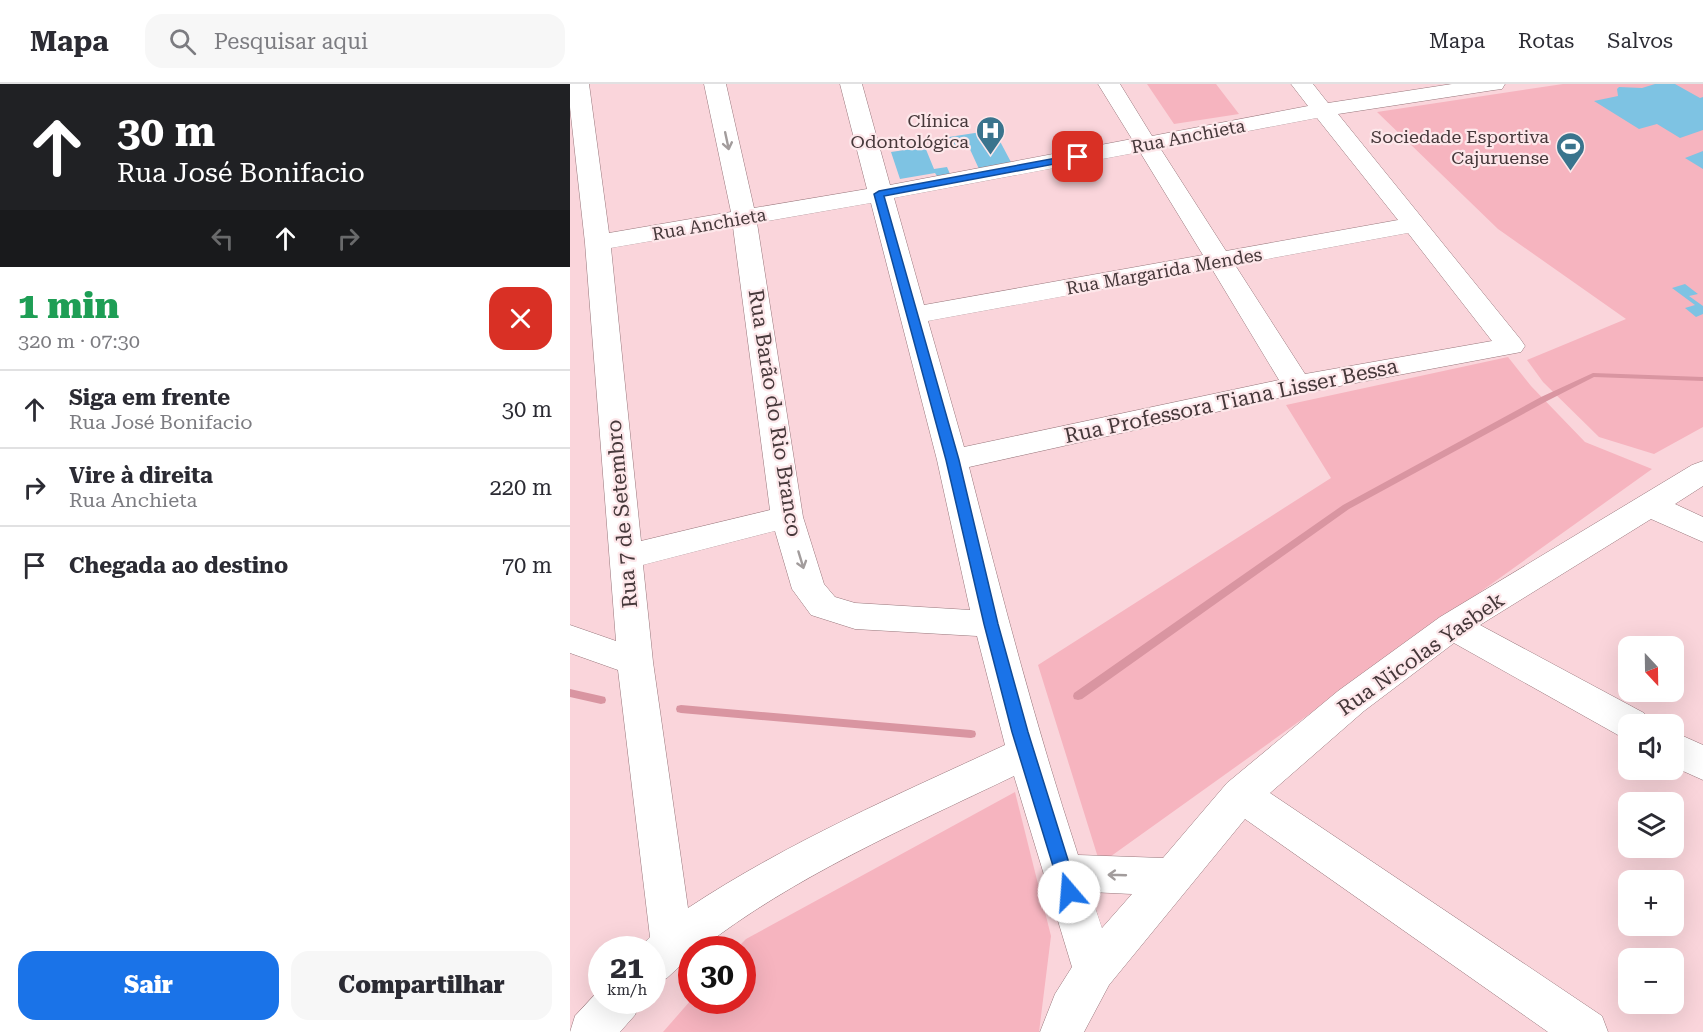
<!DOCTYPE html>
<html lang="pt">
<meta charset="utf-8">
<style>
:root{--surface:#fff;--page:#f7f7f7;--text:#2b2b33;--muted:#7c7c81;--line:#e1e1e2;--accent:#1a73e8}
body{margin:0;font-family:"Roboto Serif",serif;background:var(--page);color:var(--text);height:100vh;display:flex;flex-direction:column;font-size:22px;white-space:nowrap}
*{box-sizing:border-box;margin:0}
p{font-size:20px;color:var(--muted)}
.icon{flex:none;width:33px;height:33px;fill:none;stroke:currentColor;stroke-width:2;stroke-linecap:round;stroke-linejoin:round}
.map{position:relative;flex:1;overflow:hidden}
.drawer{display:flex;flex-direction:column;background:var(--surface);width:570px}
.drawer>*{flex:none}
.banner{background:#202124;color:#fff;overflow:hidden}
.needle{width:39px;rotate:158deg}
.tools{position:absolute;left:1048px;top:552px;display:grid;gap:12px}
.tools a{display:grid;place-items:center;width:66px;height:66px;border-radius:12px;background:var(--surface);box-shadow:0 6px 24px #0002;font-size:30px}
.speed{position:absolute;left:18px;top:852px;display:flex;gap:12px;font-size:30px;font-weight:700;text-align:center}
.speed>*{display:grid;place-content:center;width:78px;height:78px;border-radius:50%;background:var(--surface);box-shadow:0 6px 24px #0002;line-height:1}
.speed small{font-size:15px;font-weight:400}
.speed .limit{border:9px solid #d22;background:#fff;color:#111}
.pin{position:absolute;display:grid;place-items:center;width:51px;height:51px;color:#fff;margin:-26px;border-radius:12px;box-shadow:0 3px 9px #0006}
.me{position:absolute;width:66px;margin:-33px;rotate:342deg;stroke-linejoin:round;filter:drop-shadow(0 0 4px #0008)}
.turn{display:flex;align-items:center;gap:21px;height:126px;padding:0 18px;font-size:27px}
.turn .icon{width:78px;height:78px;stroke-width:2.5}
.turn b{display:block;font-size:42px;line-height:51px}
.lanes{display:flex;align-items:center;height:57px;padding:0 18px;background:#0003;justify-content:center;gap:30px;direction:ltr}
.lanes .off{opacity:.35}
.round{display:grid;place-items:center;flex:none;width:63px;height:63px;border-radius:18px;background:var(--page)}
.overview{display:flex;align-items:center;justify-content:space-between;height:102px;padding:0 18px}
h1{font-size:36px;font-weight:800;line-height:45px;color:#1e9e55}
.cta{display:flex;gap:12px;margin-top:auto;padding:12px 18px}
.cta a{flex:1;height:69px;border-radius:18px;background:var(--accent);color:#fff;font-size:24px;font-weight:800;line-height:69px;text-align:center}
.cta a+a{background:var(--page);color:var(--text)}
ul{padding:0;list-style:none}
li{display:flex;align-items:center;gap:18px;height:78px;padding:0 18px;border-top:2px solid var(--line)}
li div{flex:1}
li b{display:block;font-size:22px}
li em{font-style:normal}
header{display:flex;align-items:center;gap:36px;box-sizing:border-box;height:84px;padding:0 30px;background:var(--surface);border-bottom:2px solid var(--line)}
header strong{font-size:28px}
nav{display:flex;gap:33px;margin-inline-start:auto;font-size:21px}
.search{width:420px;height:54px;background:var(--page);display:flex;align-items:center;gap:15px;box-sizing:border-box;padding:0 21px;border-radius:18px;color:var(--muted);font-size:22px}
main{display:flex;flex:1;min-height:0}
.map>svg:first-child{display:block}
.green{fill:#f6b4bf}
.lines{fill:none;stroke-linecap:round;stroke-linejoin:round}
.stream{fill:#d995a1;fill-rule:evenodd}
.building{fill:#7ec3e3}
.minor-casing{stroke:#98777c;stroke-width:1}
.minor{fill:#fff;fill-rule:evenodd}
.oneway{stroke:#a29c9c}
.route{fill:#1a73e8;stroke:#114b97;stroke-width:1.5}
.labels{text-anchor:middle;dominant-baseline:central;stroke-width:4.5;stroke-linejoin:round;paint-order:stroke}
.far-poi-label{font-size:18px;fill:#46383a;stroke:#fde7ea;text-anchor:end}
.far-street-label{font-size:18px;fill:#46383a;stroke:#fde7ea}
.street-label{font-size:21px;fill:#46383a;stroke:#fde7ea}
</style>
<header>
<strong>Mapa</strong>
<div class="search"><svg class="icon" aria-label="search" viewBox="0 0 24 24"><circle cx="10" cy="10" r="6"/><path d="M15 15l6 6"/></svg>Pesquisar aqui</div>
<nav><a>Mapa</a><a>Rotas</a><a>Salvos</a></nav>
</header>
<main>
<section class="drawer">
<div class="banner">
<div class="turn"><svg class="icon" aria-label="ahead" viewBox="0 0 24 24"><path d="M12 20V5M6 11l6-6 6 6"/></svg><div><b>30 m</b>Rua José Bonifacio</div></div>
<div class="lanes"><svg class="icon off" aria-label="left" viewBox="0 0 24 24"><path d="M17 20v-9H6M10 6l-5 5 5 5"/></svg><svg class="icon" aria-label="ahead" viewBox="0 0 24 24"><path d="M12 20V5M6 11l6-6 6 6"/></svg><svg class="icon off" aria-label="right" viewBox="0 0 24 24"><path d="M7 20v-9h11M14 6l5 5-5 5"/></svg></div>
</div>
<div class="overview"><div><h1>1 min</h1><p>320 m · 07:30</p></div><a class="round" style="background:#d93025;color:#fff"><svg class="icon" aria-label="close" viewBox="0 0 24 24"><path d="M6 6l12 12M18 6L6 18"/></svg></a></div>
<ul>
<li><svg class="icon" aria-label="ahead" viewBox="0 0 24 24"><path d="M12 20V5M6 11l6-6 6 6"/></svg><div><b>Siga em frente</b><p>Rua José Bonifacio</p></div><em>30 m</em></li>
<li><svg class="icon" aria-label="right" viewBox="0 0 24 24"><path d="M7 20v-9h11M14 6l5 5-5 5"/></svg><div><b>Vire à direita</b><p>Rua Anchieta</p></div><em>220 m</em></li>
<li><svg class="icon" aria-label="arrive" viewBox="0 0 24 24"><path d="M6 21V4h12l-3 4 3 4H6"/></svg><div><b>Chegada ao destino</b></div><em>70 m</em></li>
</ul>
<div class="cta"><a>Sair</a><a>Compartilhar</a></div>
</section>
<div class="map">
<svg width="1133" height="948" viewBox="0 0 1133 948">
<rect width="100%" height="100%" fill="#fad5db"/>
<!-- green -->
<path class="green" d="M577,0H646L669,30L604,40Z
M993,0H1133V343L1084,370L1029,353L973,298L957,276L1056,235L928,145L807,28Z
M938,273L961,302L1015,358L1082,385L530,780L468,581L761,394L716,321Z
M445,708L481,852L469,948H93L121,916H172V866L166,865L176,855Z"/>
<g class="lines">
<!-- stream -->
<path class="stream" d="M1023,289L1133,293V297L1024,293L977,317L779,425L512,615L508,616L504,615L503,612L504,609L773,421L971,313Z
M0,605L31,612L35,613L36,616L35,619L31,620L0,613Z
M111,621L401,646L405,647L406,650L405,653L401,654L111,629L107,628L106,625L107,622Z"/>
</g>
<!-- building -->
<path class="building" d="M1085,0H1105L1130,14L1133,13V46L1110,54L1087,40L1069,45L1024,17L1048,12L1047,5L1049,3L1072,4Z
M424,46L442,80L409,85L398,61L384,63L379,53Z
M355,63L364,85L377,83L380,90L367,92L365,89L330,95L321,68Z
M1133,67V85L1115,74Z
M1115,200L1128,210L1119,212L1133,222V230L1126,233L1115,224L1125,221L1102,204Z"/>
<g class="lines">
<defs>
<path id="minor" d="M0,0H19L39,149L161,128L134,0H156L184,124L297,105L270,0H292L320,101L562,55L528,0H550L582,52L738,22L721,0H743L758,19L882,0H935L932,5L924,6L768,30L951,256L955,262L951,268L727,310L399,383C432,513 466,643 508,771L593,774L657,699L768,607L870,533L1122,381L1133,377V402L1105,420L1133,433V458L1081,435L910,541L1074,629L1079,640H1059V655L1048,651L884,559L794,627L700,709L1032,932L1038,948H978L675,735L539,901L514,948H470L485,910L502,883L444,692C336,744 224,792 129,866H122V871L97,894L82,900V866H67L80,853L48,586L0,569V541L46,557L15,159L0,23ZM747,34L828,136L656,167L590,64ZM570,68L633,171L354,221L324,114ZM301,119L367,376L400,526L285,519L265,513L254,500L233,433L187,139ZM163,143L200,426L71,457L41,164ZM838,149L922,257L735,290L665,181ZM642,185L709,296L394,363L358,237ZM205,447L222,505L241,531L285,545L407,552L435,661C327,711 218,758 118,824L83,578L73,481ZM520,808L562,810L532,844Z
M1104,648L1133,661V696L1104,683Z
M32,903V916H71L65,931L50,948H0L5,932Z"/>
</defs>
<!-- minor casing -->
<use href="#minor" class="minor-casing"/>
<!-- minor -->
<use href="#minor" class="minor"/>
</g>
<!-- one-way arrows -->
<defs><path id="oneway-shaft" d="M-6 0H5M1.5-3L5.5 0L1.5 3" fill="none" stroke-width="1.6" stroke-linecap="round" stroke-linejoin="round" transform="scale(1.5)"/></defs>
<g class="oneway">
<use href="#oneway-shaft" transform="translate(157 57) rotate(78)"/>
<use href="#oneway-shaft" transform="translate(231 476) rotate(73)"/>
<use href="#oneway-shaft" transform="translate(547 791) rotate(-178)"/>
</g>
<!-- route -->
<path class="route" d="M508,70L511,71V75L314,112L389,376L428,540L458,648L508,808L505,814L499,816L493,814L491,808L442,648L414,540L376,376L304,110L309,107Z"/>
<!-- icons -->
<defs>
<symbol id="hospital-pin" viewBox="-11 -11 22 30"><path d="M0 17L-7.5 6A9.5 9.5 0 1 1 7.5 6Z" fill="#3a748d" stroke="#fde7ea"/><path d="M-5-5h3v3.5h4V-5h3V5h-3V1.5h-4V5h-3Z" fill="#fff"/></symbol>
<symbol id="stadium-pin" viewBox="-11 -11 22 30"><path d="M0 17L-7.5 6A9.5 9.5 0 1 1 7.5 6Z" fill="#3a748d" stroke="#fde7ea"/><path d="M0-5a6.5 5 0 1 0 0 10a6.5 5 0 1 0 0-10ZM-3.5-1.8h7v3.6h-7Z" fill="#fff"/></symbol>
</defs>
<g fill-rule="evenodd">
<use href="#hospital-pin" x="404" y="30" width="33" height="45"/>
<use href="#stadium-pin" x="984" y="46" width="33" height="45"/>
</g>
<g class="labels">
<!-- far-poi labels -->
<g class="far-poi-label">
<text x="399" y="36">Clínica<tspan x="399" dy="21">Odontológica</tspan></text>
<text x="979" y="52">Sociedade Esportiva<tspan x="979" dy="21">Cajuruense</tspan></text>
</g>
<!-- far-street labels -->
<g class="far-street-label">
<text transform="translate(618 52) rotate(-11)">Rua Anchieta</text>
<text transform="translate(139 140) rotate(-10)">Rua Anchieta</text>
<text transform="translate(594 187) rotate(-10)">Rua Margarida Mendes</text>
</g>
<!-- street labels -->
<g class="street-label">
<text transform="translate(661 317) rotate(-12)">Rua Professora Tiana Lisser Bessa</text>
<text transform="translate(205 329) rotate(81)">Rua Barão do Rio Branco</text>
<text transform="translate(52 430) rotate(-95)">Rua 7 de Setembro</text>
<text transform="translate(851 570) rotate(-35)">Rua Nicolas Yasbek</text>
</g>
</g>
</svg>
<div class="tools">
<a><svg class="needle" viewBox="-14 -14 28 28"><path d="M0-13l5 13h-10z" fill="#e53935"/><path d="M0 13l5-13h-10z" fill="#7c7c81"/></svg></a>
<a><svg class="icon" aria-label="sound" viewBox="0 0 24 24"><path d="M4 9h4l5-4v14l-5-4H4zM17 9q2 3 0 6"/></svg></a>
<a><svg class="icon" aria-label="layers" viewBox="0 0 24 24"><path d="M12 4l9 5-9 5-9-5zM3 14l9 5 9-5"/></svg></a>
<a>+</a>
<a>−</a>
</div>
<div class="speed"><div>21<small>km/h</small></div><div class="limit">30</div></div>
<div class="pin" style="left:508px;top:73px;background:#d93025"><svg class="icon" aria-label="arrive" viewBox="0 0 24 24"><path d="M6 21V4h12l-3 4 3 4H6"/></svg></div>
<svg class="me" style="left:499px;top:808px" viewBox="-20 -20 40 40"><circle r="19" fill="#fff"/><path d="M0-13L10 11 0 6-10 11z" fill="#1a73e8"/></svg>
</div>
</main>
